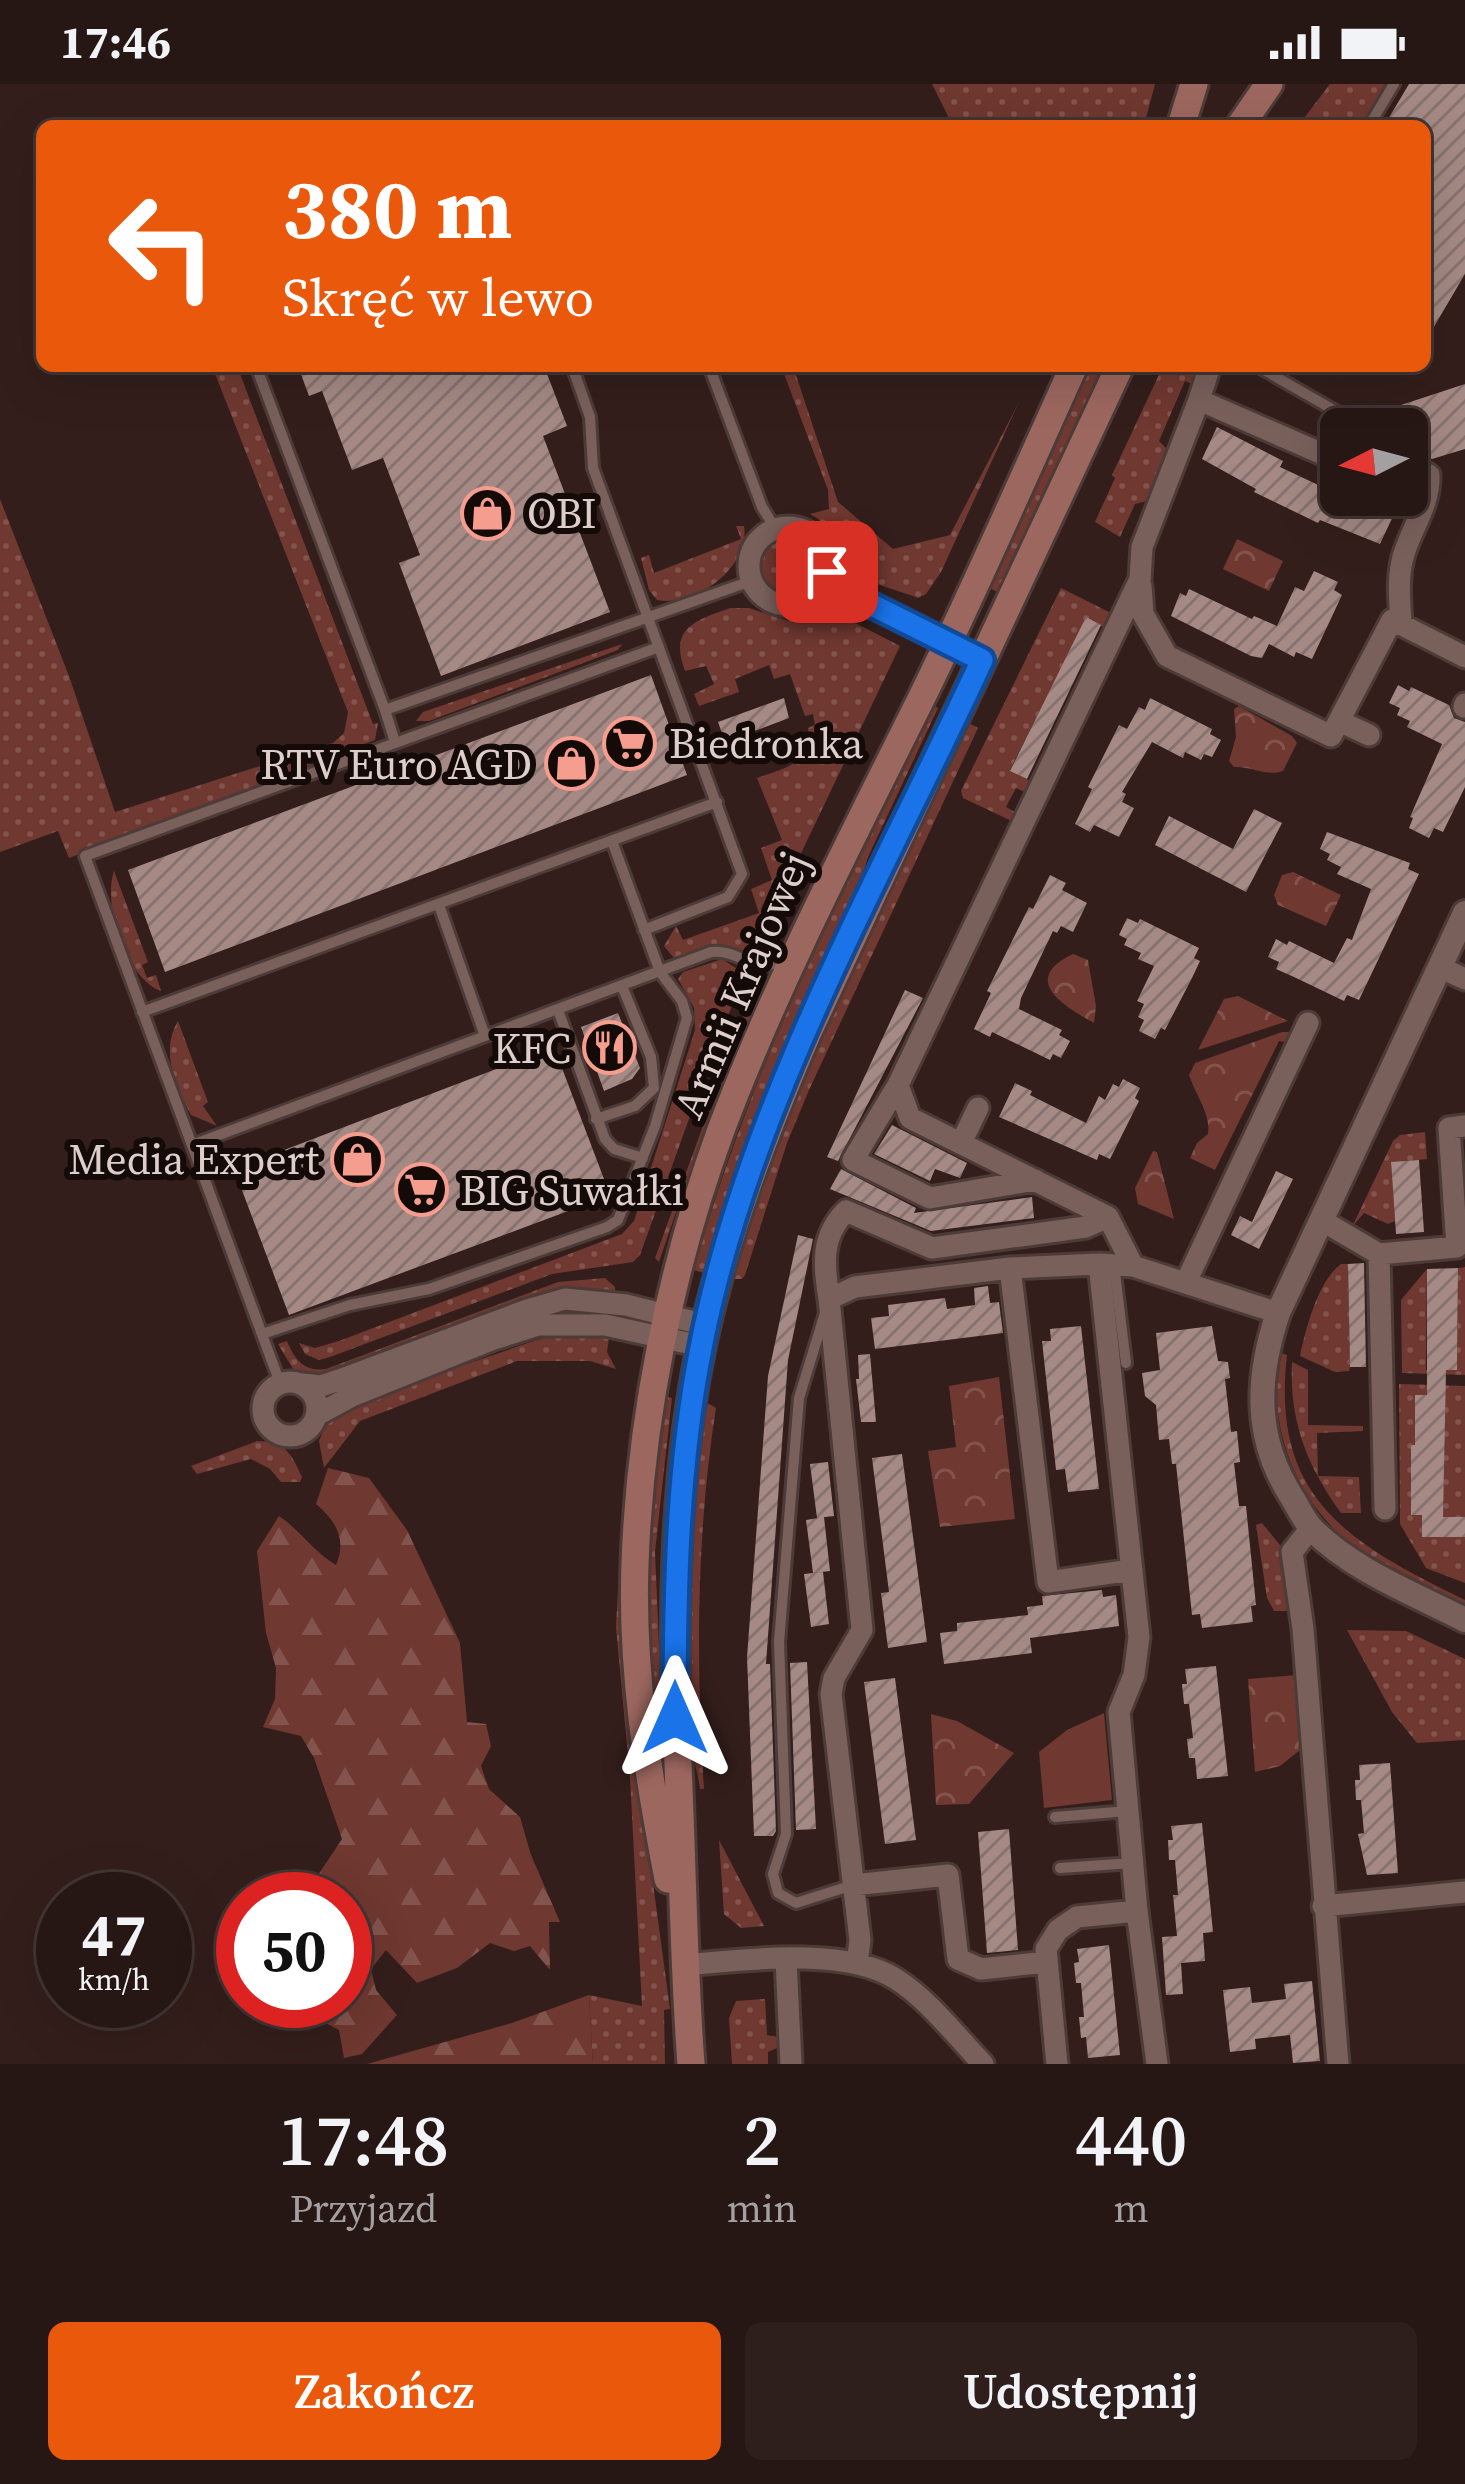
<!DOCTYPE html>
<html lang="pl">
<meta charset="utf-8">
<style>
:root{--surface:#261614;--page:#2e1f1d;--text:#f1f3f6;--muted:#a49fa0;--line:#423534;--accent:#ea580c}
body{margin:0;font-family:"Source Serif 4",serif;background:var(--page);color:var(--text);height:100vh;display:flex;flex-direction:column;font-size:45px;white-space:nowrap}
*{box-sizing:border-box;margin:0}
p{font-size:39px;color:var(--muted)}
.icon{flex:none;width:66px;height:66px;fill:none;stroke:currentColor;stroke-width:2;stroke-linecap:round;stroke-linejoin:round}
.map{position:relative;height:1980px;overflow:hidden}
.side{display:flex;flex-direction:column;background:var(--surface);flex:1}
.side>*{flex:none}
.guide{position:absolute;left:36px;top:36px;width:1395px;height:252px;border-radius:18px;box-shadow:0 12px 48px #0002,0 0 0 3px var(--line);background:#ea580c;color:#fff;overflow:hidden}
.needle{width:78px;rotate:264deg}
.controls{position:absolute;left:1320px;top:324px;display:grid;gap:24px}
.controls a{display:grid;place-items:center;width:108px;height:108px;border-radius:18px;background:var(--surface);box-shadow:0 12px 48px #0002,0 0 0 3px var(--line);font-size:60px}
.speed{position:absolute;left:36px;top:1788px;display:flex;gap:24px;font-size:60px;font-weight:700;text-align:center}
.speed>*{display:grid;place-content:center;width:156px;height:156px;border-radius:50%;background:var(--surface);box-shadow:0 12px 48px #0002,0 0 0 3px var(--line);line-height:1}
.speed small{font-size:30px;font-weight:400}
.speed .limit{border:18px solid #d22;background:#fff;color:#111}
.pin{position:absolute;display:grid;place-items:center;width:102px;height:102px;color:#fff;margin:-51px;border-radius:24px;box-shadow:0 6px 18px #0006}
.me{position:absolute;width:132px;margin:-66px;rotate:0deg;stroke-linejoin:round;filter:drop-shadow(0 0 9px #0008)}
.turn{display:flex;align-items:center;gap:42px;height:252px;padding:0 48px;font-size:54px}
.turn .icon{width:156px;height:156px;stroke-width:2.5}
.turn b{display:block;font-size:84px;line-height:102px}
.eta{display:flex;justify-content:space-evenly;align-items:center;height:204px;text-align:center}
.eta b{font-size:72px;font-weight:600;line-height:84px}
.primary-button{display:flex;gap:24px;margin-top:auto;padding:24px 48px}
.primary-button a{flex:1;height:138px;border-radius:18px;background:var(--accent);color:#fff;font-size:48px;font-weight:600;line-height:138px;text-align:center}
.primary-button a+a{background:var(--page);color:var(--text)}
.status{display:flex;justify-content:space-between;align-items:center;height:84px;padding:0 60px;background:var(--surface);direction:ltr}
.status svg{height:33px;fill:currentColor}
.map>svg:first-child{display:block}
.grass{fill:url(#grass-dots)}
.forest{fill:url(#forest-firs)}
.park{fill:url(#park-crowns)}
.pitch{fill:#6f3830}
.building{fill:url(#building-hatch)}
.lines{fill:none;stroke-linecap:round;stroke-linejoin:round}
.service-casing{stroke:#4d3b38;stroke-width:16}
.minor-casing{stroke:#4d3b38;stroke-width:27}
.tertiary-casing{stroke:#4d3b38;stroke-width:30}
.secondary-casing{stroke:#4d3b38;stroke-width:33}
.service{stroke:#79605b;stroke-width:10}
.minor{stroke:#79605b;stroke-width:21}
.tertiary{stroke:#79605b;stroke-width:24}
.secondary{stroke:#9c675f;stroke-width:27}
.route-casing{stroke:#114b97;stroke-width:30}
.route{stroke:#1a73e8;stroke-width:21}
.labels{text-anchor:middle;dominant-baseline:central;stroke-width:12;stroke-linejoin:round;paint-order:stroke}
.poi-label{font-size:42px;fill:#ddcecb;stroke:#140b09;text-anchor:start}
.street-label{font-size:42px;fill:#ddcecb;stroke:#140b09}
</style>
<div class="status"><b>17:46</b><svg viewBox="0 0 49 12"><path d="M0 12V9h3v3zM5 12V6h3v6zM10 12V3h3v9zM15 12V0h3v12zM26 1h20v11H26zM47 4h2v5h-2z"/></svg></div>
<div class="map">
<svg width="1465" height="1980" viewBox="0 0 1465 1980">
<defs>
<pattern id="grass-dots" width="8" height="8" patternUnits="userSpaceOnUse" patternTransform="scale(3)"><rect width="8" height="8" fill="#6f3830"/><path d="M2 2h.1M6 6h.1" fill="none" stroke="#83544d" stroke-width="1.8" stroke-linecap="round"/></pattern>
<pattern id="forest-firs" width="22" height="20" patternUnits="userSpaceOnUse" patternTransform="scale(3)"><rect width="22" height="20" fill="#6f3830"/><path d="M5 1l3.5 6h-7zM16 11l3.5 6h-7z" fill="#83544d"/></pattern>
<pattern id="park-crowns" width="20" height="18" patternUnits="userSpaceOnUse" patternTransform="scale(3)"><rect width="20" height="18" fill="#6f3830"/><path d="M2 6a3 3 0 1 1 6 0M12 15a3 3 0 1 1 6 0" fill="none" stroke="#83544d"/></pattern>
<pattern id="building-hatch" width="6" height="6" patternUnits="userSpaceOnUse" patternTransform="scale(3)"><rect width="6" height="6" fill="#a48984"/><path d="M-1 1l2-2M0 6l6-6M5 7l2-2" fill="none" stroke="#87726f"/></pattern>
</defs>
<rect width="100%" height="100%" fill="#331e1b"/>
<!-- grass -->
<path class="grass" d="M932,0H1155L1144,42H953Z
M1330,0H1387L1362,42H1298Z
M212,282H237L373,640L378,639L375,656L69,774L58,747L0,768V415L69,592L115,728L333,659L344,649L348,628Z
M781,282H793L838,418L893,465L950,451L1019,318L941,488L926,510L918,514C899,506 867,500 852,485C833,466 844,449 810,430L829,425L828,406Z
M1090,282H1108L1002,510L987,503Z
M1163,282H1199L1194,301L1185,297L1159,357L1169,367L1150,416L1135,420L1120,453L1095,438L1115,394L1112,391Z
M736,442H744C751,482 696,524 657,516L649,506L641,474L649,471L654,489L741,455Z
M758 481a29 29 0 1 1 58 0a29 29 0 1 1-58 0Z
M1061,504L1117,532L1110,546L1086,535L1010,686L1034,699L1029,710L1016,704L1006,723L1018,730V740L963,714L961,707Z
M730,524H749L789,537L832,527L900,562L752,872C716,853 710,862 674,874L664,862L676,842L683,856L759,829L751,805L772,796L761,764L782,756L757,694C785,684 813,679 808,644L815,641L813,630L805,632L790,590L774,595L769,581L735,595L739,608L699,622L694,610L714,600L706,582L685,587C669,544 694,537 730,524Z
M622,560L618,566L429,637H416L423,628Z
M931,621L938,624L868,773L852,822L765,1014L707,1190L694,1186C748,988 843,805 931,621Z
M967,638L978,644L809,1006L787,1059L745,1191L742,1195H732L772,1063L797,1003Z
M114,787L148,878L142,881L147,894L156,891L161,907C126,895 102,820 114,787Z
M722,875L745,890L712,971L640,1171L633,1178L552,1190L330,1273L319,1276L305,1270L299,1259L315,1264L339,1257L622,1150L634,1137L695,946L694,924L678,895L683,888Z
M776,893L721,996L659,1178L655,1174L743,932L759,894Z
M178,937L208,1018L203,1022L217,1042L191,1031C175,1002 160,967 178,937Z
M1425,1048L1427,1075L1391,1079L1395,1137L1388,1140L1364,1129L1352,1143L1393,1057L1400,1051Z
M1341,1180H1348L1350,1283L1349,1287L1335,1288L1300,1272C1306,1244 1318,1197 1341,1180Z
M1465,1183V1291L1402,1289L1401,1216L1427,1185L1426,1286L1457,1285L1458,1184Z
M605,1194L615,1203L616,1213L578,1205L554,1208L322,1294L293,1285L278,1260L287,1257C295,1276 304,1288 326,1285L558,1198Z
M554,1250L609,1254L607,1268L616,1285L590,1277H517L360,1337L324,1384L319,1357L328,1335L371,1313Z
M1279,1268L1287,1271C1270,1416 1351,1460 1465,1516V1524C1432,1507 1396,1493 1366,1472C1299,1426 1266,1348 1279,1268Z
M1292,1278L1308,1286V1341L1363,1342V1347L1317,1349L1318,1392L1359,1393L1361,1429H1341C1307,1382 1289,1337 1292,1278Z
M1399,1300L1465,1302V1499L1426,1484L1400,1440Z
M639,1308L625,1592L670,1925L664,1926L665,1980H593L589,1911L642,1922L630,1694L616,1543L623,1412Z
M668,1313L672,1314L655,1468L665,1702C643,1564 646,1451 668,1313Z
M704,1317L716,1324C696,1452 696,1577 704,1705H700C698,1686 690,1669 689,1650C679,1540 690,1427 704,1317Z
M257,1357C285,1357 291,1369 302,1393L300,1398H281L270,1385L251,1375L197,1390L191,1382Z
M1262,1439L1288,1471L1290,1527H1274L1267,1514L1256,1441Z
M1347,1546L1406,1547L1465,1575V1656L1417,1659L1392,1628Z
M719,1756L764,1842L741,1844L724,1830Z
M765,1915L767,1951L782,1954V1962L768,1968V1980H732L729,1934L736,1917Z"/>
<!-- forest -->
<path class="forest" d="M328,1384L369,1394L407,1446L460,1559L467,1638L486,1640L491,1662L481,1682L489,1705L520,1733L531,1771L560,1838H549L550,1886L530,1862L514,1867L490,1859L457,1884L417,1899L386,1866L371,1885L376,1906L397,1931L362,1970L344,1974L339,1946L320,1936L333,1917H345V1815H302L342,1755L314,1674L301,1652L263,1643L275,1615L276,1584L266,1549L257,1467L279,1432C301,1447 314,1468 336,1481C347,1455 336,1437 316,1420Z
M589,1911L593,1980H367L512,1939Z"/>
<!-- park -->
<path class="park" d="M1237,455L1283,477L1269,507L1223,485Z
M1239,622L1292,652L1297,659L1283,687C1265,693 1253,682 1234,683L1229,677L1236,653L1234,625Z
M1293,788L1341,811L1326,842L1278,821L1274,811L1282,791Z
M1073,870L1088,876L1096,922L1094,939C1066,923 1018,896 1073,870Z
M1238,912L1288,937L1198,966L1224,915Z
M1282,948H1289L1291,959L1279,957L1215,1086L1190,1074L1197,1059L1208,1050C1211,1030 1196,1012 1189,991L1195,979Z
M1153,1067L1157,1068L1174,1135L1138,1120L1135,1104Z
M999,1293L1015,1435L940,1443L928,1367L956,1363L949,1302Z
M1297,1591L1300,1666L1280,1682L1255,1688L1248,1595Z
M931,1630L957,1637L1014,1669L969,1720L936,1721Z"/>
<!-- pitch -->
<path class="pitch" d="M1104,1629L1112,1716L1044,1724L1039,1668L1067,1646Z"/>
<!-- building -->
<path class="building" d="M1409,0H1465V190L1425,258V42H1384Z
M298,282H544L567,342L543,352L610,528L441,592L399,479L420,471L383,374L352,386L322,307L309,312Z
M1465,300V365L1432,375L1418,368L1401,321Z
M1217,343L1283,377L1280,383L1329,406L1335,392L1341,393V411H1360L1395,428L1380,460L1320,436L1318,439L1254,408L1256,405L1202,375Z
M1314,487L1338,498L1334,506L1342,511L1312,575L1296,568L1294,573L1269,560L1262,574L1251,572L1171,532L1180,509L1186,512L1189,505L1252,535L1254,532L1277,542L1295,503L1304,507Z
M1086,533L1101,541L1027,695L1010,687Z
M651,591L687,691L165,888L128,786Z
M1398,601L1409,607L1411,603L1449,621L1454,634L1465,638V703L1443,748L1434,744L1429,754L1409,744L1413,734L1410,733L1442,660L1407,643L1410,637L1397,631L1400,624L1389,619Z
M784,614L789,634L725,658L718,638Z
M1150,614L1212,645L1210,650L1221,656L1212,673L1204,670L1201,676L1185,668L1183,674L1152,658L1122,708L1126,710L1122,718L1134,724L1119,753L1094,741L1090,748L1075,740L1092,705L1088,703L1119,641L1127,645L1139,623L1145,626Z
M1254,725L1282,739L1246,808L1155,761L1169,732L1233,765Z
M1327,748L1410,779L1408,785L1419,790L1359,916L1347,911L1344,917L1294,893L1276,885L1279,878L1268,873L1276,855L1287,861L1289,857L1334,879L1347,854L1352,856L1371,805L1337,790L1341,783L1327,776L1330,770L1320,765Z
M1050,791L1066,799L1062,806L1087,819L1073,848L1061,842L1057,849L1053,847L1021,914L1019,925L1062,946L1059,951L1070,957L1061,974L1053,970L1050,976L992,948L990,953L974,945L991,909L987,907L1029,823L1033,825Z
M1127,834L1138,839L1140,835L1199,864L1194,874L1200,877L1192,894L1165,946L1161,944L1155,955L1139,947L1144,936L1138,933L1144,920L1137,917L1154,882L1138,875L1141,869L1124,861L1127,855L1119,851Z
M905,906L923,914L838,1077L827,1073Z
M618,929L640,984L632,995L604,1007L581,943Z
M554,963L604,1095L595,1117L289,1231L234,1085Z
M1123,995L1140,1004L1135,1014L1139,1017L1110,1075L1099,1070L1097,1076L999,1033L1015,999L1032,1007L1030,1011L1086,1039L1099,1012L1105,1016L1113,1000L1119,1003Z
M892,1041L967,1079L960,1094L935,1085L930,1097L874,1070Z
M1419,1076L1424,1148L1396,1150L1391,1078Z
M841,1085L916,1124L914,1129L1032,1113L1034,1134L931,1147L830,1105Z
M1276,1087L1293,1095L1259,1165L1231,1151L1240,1132L1252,1138Z
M798,1151L813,1155L788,1276L766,1580H770L776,1747L773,1752H754L747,1573L768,1292Z
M1364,1179L1366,1283H1350L1348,1180Z
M1458,1184L1457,1286H1446L1443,1433H1465V1453H1422V1431H1411V1361H1415V1311H1427V1185Z
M988,1202L990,1219L999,1218L1003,1249L875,1265L871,1234L889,1232L888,1221L945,1214L947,1225L975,1221L974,1204Z
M1081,1242L1099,1405L1068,1408L1065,1385L1056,1386L1042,1257H1051L1050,1245Z
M1212,1242L1218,1277L1228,1278L1230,1294L1225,1295L1231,1348L1237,1347L1240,1378L1234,1379L1239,1422H1246L1256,1521L1251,1522L1253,1538L1202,1544L1200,1530L1192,1531L1176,1380H1172L1169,1355L1159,1356L1156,1321L1145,1312L1142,1289L1160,1286L1156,1249Z
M870,1270L876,1338H861L856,1295H859L858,1271Z
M902,1370L927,1558L888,1564L881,1509L889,1508L872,1374Z
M828,1378L834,1432L817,1434L810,1380Z
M824,1433L830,1487L813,1489L806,1436Z
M823,1488L829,1540L811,1543L804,1490Z
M1102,1506L1103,1513L1116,1511L1119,1542L1030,1554L1032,1569L944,1580L940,1549L957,1547V1539L1028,1531L1027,1523L1043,1521L1042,1512Z
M807,1578L816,1745L796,1746L790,1579Z
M1216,1582L1228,1692L1197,1695L1195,1674H1189L1187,1655L1193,1654L1189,1620H1184L1182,1600H1187L1185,1585Z
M895,1594L916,1756L885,1760L864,1598Z
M1390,1679L1398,1789L1367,1791L1358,1750L1364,1749L1361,1716H1356L1355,1696H1360L1359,1681Z
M1202,1739L1213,1848L1203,1849L1205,1877L1181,1879L1183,1910L1166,1911L1162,1853L1177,1852L1173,1811H1178L1175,1776H1169L1168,1756H1173L1171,1742Z
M1009,1745L1018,1866L987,1869L978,1748Z
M1109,1861L1120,1971L1088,1974L1086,1953L1081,1954L1079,1933H1084L1081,1899H1076L1074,1879L1079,1878L1077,1865Z
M1312,1897L1320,1977L1293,1979L1290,1951L1255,1955L1256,1965L1230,1968L1223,1906L1250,1903L1252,1919L1286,1915L1284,1900Z"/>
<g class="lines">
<defs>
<path id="service" d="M1369,42L1394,0
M256,282L385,626L751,497
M572,282L590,333L593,384L742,790L728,813L644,846
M709,282L762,423L775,444
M1257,282L1346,333
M385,626L395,658
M439,821L485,952
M558,926L605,1055L614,1065L643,1074
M142,928L717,718
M596,1035L635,1022L654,1004L651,973L622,902
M192,1061L711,868C740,864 759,896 784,873
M1114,1181L1126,1279
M825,1229L799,1314L779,1558L786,1750L773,1790L778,1809L796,1819L853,1801
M262,1250L350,1221L429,1205L607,1143L618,1136L655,1042L687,934L682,917L660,888L612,757
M280,1299L85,772L659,563
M1055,1733L1128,1727
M1060,1784L1133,1779"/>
<path id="minor" d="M1199,316L1210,282
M749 482a39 39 0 1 1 78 0a39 39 0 1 1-78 0Z
M824,497L982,576
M1141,502L1143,530L1167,572L1331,652L1392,536L1465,573
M1401,541C1400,517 1397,496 1403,473C1411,444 1430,422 1429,391L1415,383L1407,386
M1464,623L1465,620
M1339,637L1369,651
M1439,883L1465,895
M898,1001L853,1076L930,1114L1035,1096
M961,1059L978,1024
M1321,1136L1379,1170
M1099,1180L1139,1553L1134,1591L1119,1628L1137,1827
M1133,1182L1108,1133L910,1034L898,1001L1140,495L1142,463L1199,316L1341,378
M1010,1184L1048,1498L1132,1486
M1186,1198L1308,939
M829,1215C824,1181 820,1153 846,1127L932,1164L1086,1143L1108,1133
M263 1325a27 27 0 1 1 54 0a27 27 0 1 1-54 0Z
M303,1300L321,1302L339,1296L527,1226L565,1215L626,1221L706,1241
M317,1331L352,1312L491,1256L538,1241H605L701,1262
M1385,1425L1379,1170L1457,1163L1449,1044L1465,1042
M1311,1444L1292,1468L1303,1545L1338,1980
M853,1801L948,1791L958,1875L981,1885L1047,1878
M1323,1822L1465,1808
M786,1876L791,1980
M857,1880L860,1856L831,1610L834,1594L862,1546L829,1215L855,1203L1010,1184L1099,1180L1133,1182L1278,1229
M684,1881C743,1876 845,1862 896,1895C929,1916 956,1952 983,1980
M1057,1980L1046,1865L1058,1846L1077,1833L1137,1827L1157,1980"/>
<path id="tertiary" d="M1465,829L1278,1229C1256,1295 1254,1355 1293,1415C1299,1425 1305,1438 1313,1446C1354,1487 1415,1510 1465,1536"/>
<path id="secondary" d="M1181,42L1194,0
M1240,42L1269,0
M668,1795C648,1691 631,1586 635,1480C640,1335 671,1182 721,1046C777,897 852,754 923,611C976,503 1024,392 1074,282
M691,1980C684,1889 683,1797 679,1706C673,1557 671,1406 702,1259C725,1152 765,1048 808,948L1120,282"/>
</defs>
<!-- service casing -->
<use href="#service" class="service-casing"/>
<!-- minor casing -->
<use href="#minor" class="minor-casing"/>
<!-- tertiary casing -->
<use href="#tertiary" class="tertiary-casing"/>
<!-- secondary casing -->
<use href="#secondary" class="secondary-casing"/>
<!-- service -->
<use href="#service" class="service"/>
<!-- minor -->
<use href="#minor" class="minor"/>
<!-- tertiary -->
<use href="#tertiary" class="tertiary"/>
<!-- secondary -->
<use href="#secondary" class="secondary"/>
</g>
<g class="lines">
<defs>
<path id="route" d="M675,1634C675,1510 677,1386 701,1264C747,1024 880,796 982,576L824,497L827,488"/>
</defs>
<!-- route casing -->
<use href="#route" class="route-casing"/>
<!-- route -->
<use href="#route" class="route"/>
</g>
<!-- icons -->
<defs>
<symbol id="shop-ring" viewBox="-11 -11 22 22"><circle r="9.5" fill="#140b09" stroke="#f59d8f" stroke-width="1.5"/><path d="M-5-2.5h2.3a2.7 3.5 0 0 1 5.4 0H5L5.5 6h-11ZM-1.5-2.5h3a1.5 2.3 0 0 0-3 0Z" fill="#f59d8f"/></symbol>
<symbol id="supermarket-ring" viewBox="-11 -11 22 22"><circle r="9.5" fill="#140b09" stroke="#f59d8f" stroke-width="1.5"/><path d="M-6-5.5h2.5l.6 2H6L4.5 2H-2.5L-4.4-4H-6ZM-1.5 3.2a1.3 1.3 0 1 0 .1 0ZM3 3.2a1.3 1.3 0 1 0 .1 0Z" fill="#f59d8f"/></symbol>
<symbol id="restaurant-ring" viewBox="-11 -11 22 22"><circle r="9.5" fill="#140b09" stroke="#f59d8f" stroke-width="1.5"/><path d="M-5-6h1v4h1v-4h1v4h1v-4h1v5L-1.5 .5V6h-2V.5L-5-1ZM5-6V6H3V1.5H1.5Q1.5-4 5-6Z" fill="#f59d8f"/></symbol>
</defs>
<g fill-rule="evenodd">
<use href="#shop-ring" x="458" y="400" width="59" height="59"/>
<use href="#supermarket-ring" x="600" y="630" width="59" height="59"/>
<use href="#shop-ring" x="542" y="650" width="59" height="59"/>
<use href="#restaurant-ring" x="580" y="934" width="59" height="59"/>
<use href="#shop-ring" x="328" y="1046" width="59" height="59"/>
<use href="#supermarket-ring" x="392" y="1076" width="59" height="59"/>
</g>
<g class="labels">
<!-- poi labels -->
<g class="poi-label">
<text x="527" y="429">OBI</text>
<text x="669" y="659">Biedronka</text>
<text x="532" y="680" text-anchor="end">RTV Euro AGD</text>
<text x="571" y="964" text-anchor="end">KFC</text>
<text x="319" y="1075" text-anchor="end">Media Expert</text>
<text x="460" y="1106">BIG Suwałki</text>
</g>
<!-- street labels -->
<g class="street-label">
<text transform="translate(741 901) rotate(-67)">Armii Krajowej</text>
</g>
</g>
</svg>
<div class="controls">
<a><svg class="needle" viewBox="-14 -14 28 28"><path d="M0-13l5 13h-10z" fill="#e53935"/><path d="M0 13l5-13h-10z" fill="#a49fa0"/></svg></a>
</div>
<div class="speed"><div>47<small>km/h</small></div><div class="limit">50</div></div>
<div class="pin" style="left:827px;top:488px;background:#d93025"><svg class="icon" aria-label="arrive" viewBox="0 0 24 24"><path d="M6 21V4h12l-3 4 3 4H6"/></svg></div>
<svg class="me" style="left:675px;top:1634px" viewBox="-20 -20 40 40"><path d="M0-17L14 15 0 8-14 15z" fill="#1a73e8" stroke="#fff" stroke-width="4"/></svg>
<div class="guide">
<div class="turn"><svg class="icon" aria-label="left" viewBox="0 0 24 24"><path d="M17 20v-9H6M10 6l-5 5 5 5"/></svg><div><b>380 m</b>Skręć w lewo</div></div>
</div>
</div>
<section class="side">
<div class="eta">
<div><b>17:48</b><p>Przyjazd</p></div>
<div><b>2</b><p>min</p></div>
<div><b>440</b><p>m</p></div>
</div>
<div class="primary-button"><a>Zakończ</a><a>Udostępnij</a></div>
</section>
